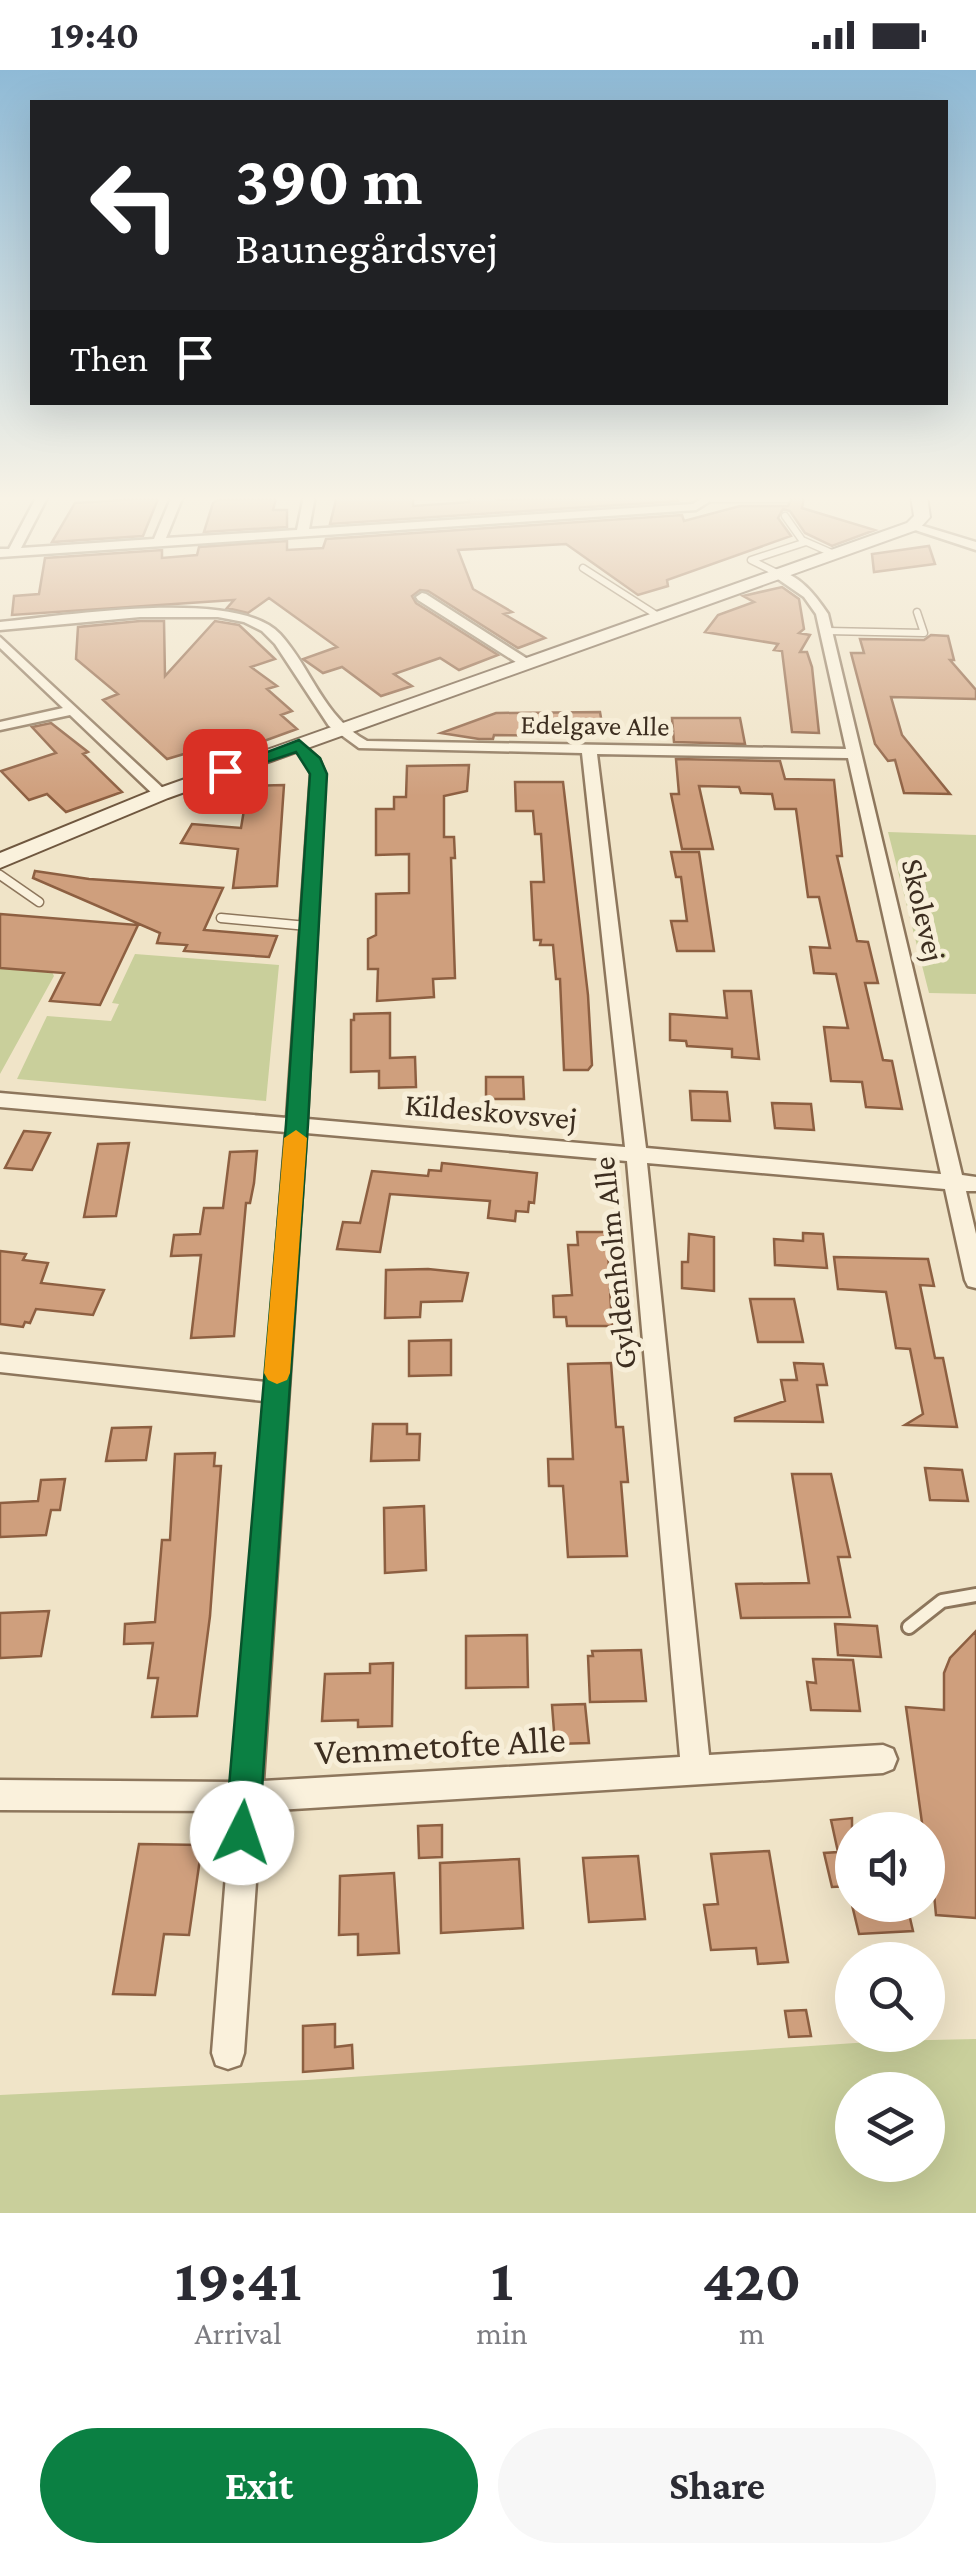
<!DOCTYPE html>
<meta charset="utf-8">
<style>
:root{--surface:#fff;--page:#f7f7f7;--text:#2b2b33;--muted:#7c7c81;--accent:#0b8043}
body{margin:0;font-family:"Crimson Pro",serif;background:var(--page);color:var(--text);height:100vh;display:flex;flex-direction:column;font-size:38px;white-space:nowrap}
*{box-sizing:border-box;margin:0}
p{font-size:32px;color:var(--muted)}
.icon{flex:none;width:55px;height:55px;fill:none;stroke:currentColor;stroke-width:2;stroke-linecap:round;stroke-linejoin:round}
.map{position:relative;height:2143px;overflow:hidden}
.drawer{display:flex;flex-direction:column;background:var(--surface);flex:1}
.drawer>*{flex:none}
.hud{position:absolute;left:30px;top:30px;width:918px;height:305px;border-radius:0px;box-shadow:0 10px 40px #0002;background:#202124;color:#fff;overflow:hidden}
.controls{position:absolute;left:835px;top:1742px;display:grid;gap:20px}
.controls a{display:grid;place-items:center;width:110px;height:110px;border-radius:50%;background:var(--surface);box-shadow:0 10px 40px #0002;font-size:50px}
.pin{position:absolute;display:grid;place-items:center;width:85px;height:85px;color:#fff;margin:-42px;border-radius:20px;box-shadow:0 5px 15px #0006}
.me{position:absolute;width:110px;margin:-55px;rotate:4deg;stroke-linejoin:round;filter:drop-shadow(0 0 8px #0008)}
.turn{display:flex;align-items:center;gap:35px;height:210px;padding:0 40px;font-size:45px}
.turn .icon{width:130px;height:130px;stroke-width:2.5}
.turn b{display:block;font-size:70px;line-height:85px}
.then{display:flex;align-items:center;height:95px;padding:0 40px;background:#0003;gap:20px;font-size:38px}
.eta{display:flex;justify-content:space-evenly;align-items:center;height:170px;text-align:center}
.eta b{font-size:60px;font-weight:700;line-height:70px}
.primary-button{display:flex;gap:20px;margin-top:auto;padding:20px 40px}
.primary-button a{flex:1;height:115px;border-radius:60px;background:var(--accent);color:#fff;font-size:40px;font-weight:700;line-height:115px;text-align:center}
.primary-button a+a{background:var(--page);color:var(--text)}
.status{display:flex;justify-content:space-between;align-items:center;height:70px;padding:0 50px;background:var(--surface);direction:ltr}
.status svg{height:28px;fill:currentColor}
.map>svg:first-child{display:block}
.green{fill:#c9cf9b;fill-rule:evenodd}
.building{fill:#cf9f7d;stroke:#8d5f41;stroke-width:2.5}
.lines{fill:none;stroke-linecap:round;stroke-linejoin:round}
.lane-far2-casing{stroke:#8d765c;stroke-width:9}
.lane-far1-casing{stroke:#8d765c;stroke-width:11}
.lane-casing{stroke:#8d765c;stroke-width:18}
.street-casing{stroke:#8d765c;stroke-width:5}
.secondary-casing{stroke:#6f573f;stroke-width:4}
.lane-far2{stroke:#faf1dc;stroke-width:6}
.lane-far1{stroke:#faf1dc;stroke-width:8}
.lane{stroke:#faf1dc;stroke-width:12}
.street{fill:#faf1dc;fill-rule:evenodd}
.secondary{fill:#faf1dc;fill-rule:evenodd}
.route{fill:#0b8043;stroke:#07532c;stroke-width:2.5}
.slow{fill:#f59e0b}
.labels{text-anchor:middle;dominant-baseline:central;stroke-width:10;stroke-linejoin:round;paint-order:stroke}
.far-street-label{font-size:28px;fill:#3d2e20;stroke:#f7eed8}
.street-label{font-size:32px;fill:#3d2e20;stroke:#f7eed8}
.near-street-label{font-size:38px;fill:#3d2e20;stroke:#f7eed8}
</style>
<div class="status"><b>19:40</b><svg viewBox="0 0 49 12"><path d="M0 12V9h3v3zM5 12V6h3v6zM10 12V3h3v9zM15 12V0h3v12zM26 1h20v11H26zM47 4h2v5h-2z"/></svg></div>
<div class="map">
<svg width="976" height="2143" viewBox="0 0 976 2143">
<rect width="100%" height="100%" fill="#f0e4c8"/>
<!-- green -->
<path class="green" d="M888,762L976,765V924L929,923Z
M135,884L279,895L266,1031L17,1009L47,946L111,951L119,934L112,933Z
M0,898L52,902L54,906L0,1004Z
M976,1969V2143H0V2025L307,2010L885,1971ZM928,2020V2095H852V2020Z"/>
<!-- building -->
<path class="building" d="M337,426H413V436L469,432L468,428L486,426H495L497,430L677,426L678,431L330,454Z
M793,426H804L802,438L875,460L832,476L805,463L790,441L783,439L778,448L791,466L667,510L668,516L638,525L566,474L458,480L473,519L512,542L504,544L545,568L518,578L428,521L420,520L412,526L416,533L498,585L459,600L440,588L394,604L412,616L381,626L342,597L323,603L303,589L337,577L269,528L248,543L227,538L234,530L12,545L14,526L39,524L45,488L162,480V488L197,485L199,477L287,471V480L323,478L326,469L682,445L684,451L740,436H788Z
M137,429H158L143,466L52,472L75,433Z
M276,429L273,440H287V457L204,462L213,433L218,430Z
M929,476L935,494L874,502L872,484Z
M782,517L799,529L804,559L799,563L810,565L800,582H807L812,597L819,663L792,662L782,581L774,580L778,574L705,562L718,545L754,532L743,526Z
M140,551H164L165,606L215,551L239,555L275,589L251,597L277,616L267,619L292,641L281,645L297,659L253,675L239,677L231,670L167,689L103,630L118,624L76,589L78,557Z
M931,565L948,566L954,590H950L976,620V629L891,627L902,665L950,724L904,723L895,690L888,691L875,674L851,583H864L860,569L924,570Z
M600,642L604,666L494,665L493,669H479L441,663L496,643Z
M672,648H740L745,674L674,672Z
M51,653L88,682L83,684L122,722L66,742L47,724L29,730L1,701L56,683L32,657Z
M676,689L780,691L785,709L834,710L842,786H837L857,871L868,872L878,913H865L883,990L892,991L902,1039L866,1037L862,1012L831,1011L824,957L848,958L836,904L814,903L810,877L830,878L819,827H808L796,739H775L772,724L741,723L739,717L699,716L713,779H682L671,724H679Z
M469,695L467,721L444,726V767H454L455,788H451L455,908L433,909L434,927L377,931L378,899H368V869L376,865V824L409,823V784L376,785V739H394V727H406L407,696Z
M515,712H563L588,925L592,995L588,1000H564L560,909H556L553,875H540L541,870H534L531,812H544L541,764H535L533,741H516Z
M284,715L277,816L233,818L238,779L181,773L192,754L241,758L248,716Z
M671,782H699L714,881H677L671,851H687L681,807H676Z
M35,801L89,809L223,818L204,860L277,866L269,887L184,881L187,875L157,873L160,863L33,808Z
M0,844L138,855L100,935L50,931L64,903L0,898Z
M724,921H751L759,989L732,987V979L687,976L686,971L670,970V944L727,948Z
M390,943V988L415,987L416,1017L379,1018V1001L351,1002V950H354V944Z
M486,1007H523L524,1029H486Z
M690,1021L727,1022L730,1051L692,1050Z
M772,1033L811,1034L814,1060L775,1058Z
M24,1061L50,1063L32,1100L5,1098Z
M129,1073L116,1146L84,1147L98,1074Z
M257,1081L254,1113L250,1133H246L234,1266L191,1268L201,1185L171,1186L174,1165L200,1164L204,1138H223L230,1082Z
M442,1093L537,1103L534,1133L529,1132L528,1142L516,1141L515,1151L488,1148L490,1131L390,1124L380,1182L337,1179L343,1152L360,1153L372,1101L428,1106L429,1100L441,1101Z
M577,1162H607L612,1256H567L566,1247H554L553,1226L572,1225L568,1175H578Z
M803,1163L823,1164L827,1198L775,1195L774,1169L803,1171Z
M689,1164L714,1167V1221L682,1218V1192H688Z
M0,1181L26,1184L23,1190L48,1193L41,1213L104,1220L93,1245L36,1239L30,1253L25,1252L23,1257L0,1254Z
M834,1187L928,1189L934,1216L920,1215L935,1288H943L957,1357L905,1355L923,1344L910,1279L896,1278L886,1222L838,1219Z
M428,1199L468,1203L462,1231L421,1232L420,1247L385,1248L386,1200Z
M750,1229H794L803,1272H758Z
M451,1270V1305L409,1306V1271Z
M611,1293L616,1357H623L628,1412H621L627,1486L568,1487L563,1416H549L548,1389H573L568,1294Z
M794,1293L823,1294L827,1315H817L823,1352L735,1351V1348L785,1331L781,1310H797Z
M373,1354H407V1364H420L419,1390L371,1391Z
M151,1357L146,1390L106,1391L112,1358Z
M215,1383L214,1396H221L210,1546L197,1646L152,1647L158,1608H148L153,1573L124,1574L125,1554L155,1552L162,1470H170L175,1384Z
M925,1398L962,1400L968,1431L930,1430Z
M792,1404H831L850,1487H838L850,1547L741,1548L736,1514L809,1513Z
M65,1409L60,1440H51L46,1465L0,1467V1433L38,1431L41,1410Z
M424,1436L426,1500L385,1503L384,1438Z
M49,1541L41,1586L0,1588V1543Z
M835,1554L877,1556L881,1587L838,1585Z
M976,1561V1848L936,1845L928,1760H923L906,1637L944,1640V1603L950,1588Z
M527,1565L528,1617L466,1618V1566Z
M641,1580L646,1631L590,1632L588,1586H593L592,1581Z
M813,1589L853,1590L860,1641L811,1640L807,1612L816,1613Z
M393,1593L392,1656L358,1657V1650L322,1651L325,1604L370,1603V1594Z
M585,1634L589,1673L555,1674L552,1635Z
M852,1748V1816L832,1817L824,1783L838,1782L831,1750Z
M442,1755V1787L419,1788L418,1756Z
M139,1774L202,1775L189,1865L164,1864L155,1925L113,1924Z
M769,1781L788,1892L758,1894L756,1878L711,1880L704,1835L718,1834L711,1784Z
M638,1786L645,1849L589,1852L583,1788Z
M519,1789L523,1858L441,1863L440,1793Z
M394,1803L399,1883L358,1885V1864L339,1865L340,1806Z
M852,1835H907L913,1861L859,1864Z
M806,1940L811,1966L789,1967L785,1941Z
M335,1954V1977L352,1975L353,1998L303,2002V1956Z"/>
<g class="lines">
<defs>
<path id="lane-far2" d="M712,429H787
M785,446L802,470L834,484
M583,498L658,546
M779,504L751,490L806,472
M827,561L924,563L917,542"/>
<path id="lane-far1" d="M0,805L39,832
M221,848L307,856"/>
<path id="lane" d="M909,1557L942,1531L976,1525"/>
<path id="street" d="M37,426H48L21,478L154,469L172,426H183L166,468L297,460L304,426H315L309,459L693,434L705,426H718L696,440L0,487V479H9Z
M913,453L976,472V480L909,458L907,456Z
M775,501C798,502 816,526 828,544L962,1105L976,1107V1121H966L976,1164V1218L968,1216L965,1210L945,1119L647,1093L709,1685L883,1675L893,1679L897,1689L893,1699L883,1703L261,1741L244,1983L240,1995L228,1999L216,1995L212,1983L231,1741L0,1740V1710L234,1712L264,1331L0,1302V1284L266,1312L286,1062L0,1037V1023L287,1048L311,704L307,693L292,675L299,671L319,689L325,704L307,1049L625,1077L582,683L359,678L329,656L275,574L262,561L244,552L218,547H140L0,560V552C62,546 237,517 280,564C312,599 323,647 367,671L846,679L816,544L804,527L775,507ZM597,684L848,688L941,1104L646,1078ZM306,1063L627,1091L680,1687L263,1711Z
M422,523L426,524L534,593L522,596L418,530L416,527Z
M0,567L166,721V727H156L70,645L0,660V652L63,638L0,578Z"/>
<path id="secondary" d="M911,426H927L930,447L919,459L168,728L0,798V783L154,720L907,453L914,446Z"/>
</defs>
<!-- lane-far2 casing -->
<use href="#lane-far2" class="lane-far2-casing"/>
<!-- lane-far1 casing -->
<use href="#lane-far1" class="lane-far1-casing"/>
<!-- lane casing -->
<use href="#lane" class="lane-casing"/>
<!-- street casing -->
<use href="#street" class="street-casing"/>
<!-- secondary casing -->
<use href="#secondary" class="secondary-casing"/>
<!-- lane-far2 -->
<use href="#lane-far2" class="lane-far2"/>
<!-- lane-far1 -->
<use href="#lane-far1" class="lane-far1"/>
<!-- lane -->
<use href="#lane" class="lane"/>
<!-- street -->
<use href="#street" class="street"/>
<!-- secondary -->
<use href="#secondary" class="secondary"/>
</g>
<!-- sky -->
<linearGradient id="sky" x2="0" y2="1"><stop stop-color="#8fbad6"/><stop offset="0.59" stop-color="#f8f3e6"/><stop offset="1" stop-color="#f8f3e6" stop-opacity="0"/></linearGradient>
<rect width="976" height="726" fill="url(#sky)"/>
<!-- route -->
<path class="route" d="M299,670L320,688L327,704L308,1054L259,1763L254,1775L242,1780L230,1775L225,1763L286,1054L310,704L296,682L225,706L217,701Z"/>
<!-- slow -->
<path class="slow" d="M296,1060L307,1068L290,1303L287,1310L277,1314L268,1310L264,1303L284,1068Z"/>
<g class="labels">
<!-- far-street labels -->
<g class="far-street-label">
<text transform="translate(595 655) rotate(1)">Edelgave Alle</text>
</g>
<!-- street labels -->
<g class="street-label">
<text transform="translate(924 840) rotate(77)">Skolevej</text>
<text transform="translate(491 1041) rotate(5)">Kildeskovsvej</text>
<text transform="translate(614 1193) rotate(-96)">Gyldenholm Alle</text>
</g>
<!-- near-street labels -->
<g class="near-street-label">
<text transform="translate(440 1675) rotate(-3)">Vemmetofte Alle</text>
</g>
</g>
</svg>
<div class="controls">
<a><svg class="icon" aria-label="sound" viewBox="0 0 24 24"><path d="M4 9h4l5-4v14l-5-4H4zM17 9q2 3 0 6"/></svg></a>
<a><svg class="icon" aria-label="search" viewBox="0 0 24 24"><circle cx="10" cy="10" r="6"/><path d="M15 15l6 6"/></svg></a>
<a><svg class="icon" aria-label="layers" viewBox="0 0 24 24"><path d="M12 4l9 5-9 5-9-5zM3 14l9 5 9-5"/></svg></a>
</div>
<div class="pin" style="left:225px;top:701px;background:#d93025"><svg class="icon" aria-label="arrive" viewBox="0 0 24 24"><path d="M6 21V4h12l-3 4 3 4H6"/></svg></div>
<svg class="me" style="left:242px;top:1763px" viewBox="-20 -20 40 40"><circle r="19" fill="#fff"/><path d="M0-13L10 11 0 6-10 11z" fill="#0b8043"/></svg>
<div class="hud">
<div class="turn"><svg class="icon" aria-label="left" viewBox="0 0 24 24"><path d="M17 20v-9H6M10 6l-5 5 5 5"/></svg><div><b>390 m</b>Baunegårdsvej</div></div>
<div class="then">Then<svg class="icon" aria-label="arrive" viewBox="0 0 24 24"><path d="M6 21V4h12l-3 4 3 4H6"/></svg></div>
</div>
</div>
<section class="drawer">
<div class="eta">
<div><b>19:41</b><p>Arrival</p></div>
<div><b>1</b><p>min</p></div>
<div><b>420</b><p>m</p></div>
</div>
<div class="primary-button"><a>Exit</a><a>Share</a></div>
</section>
